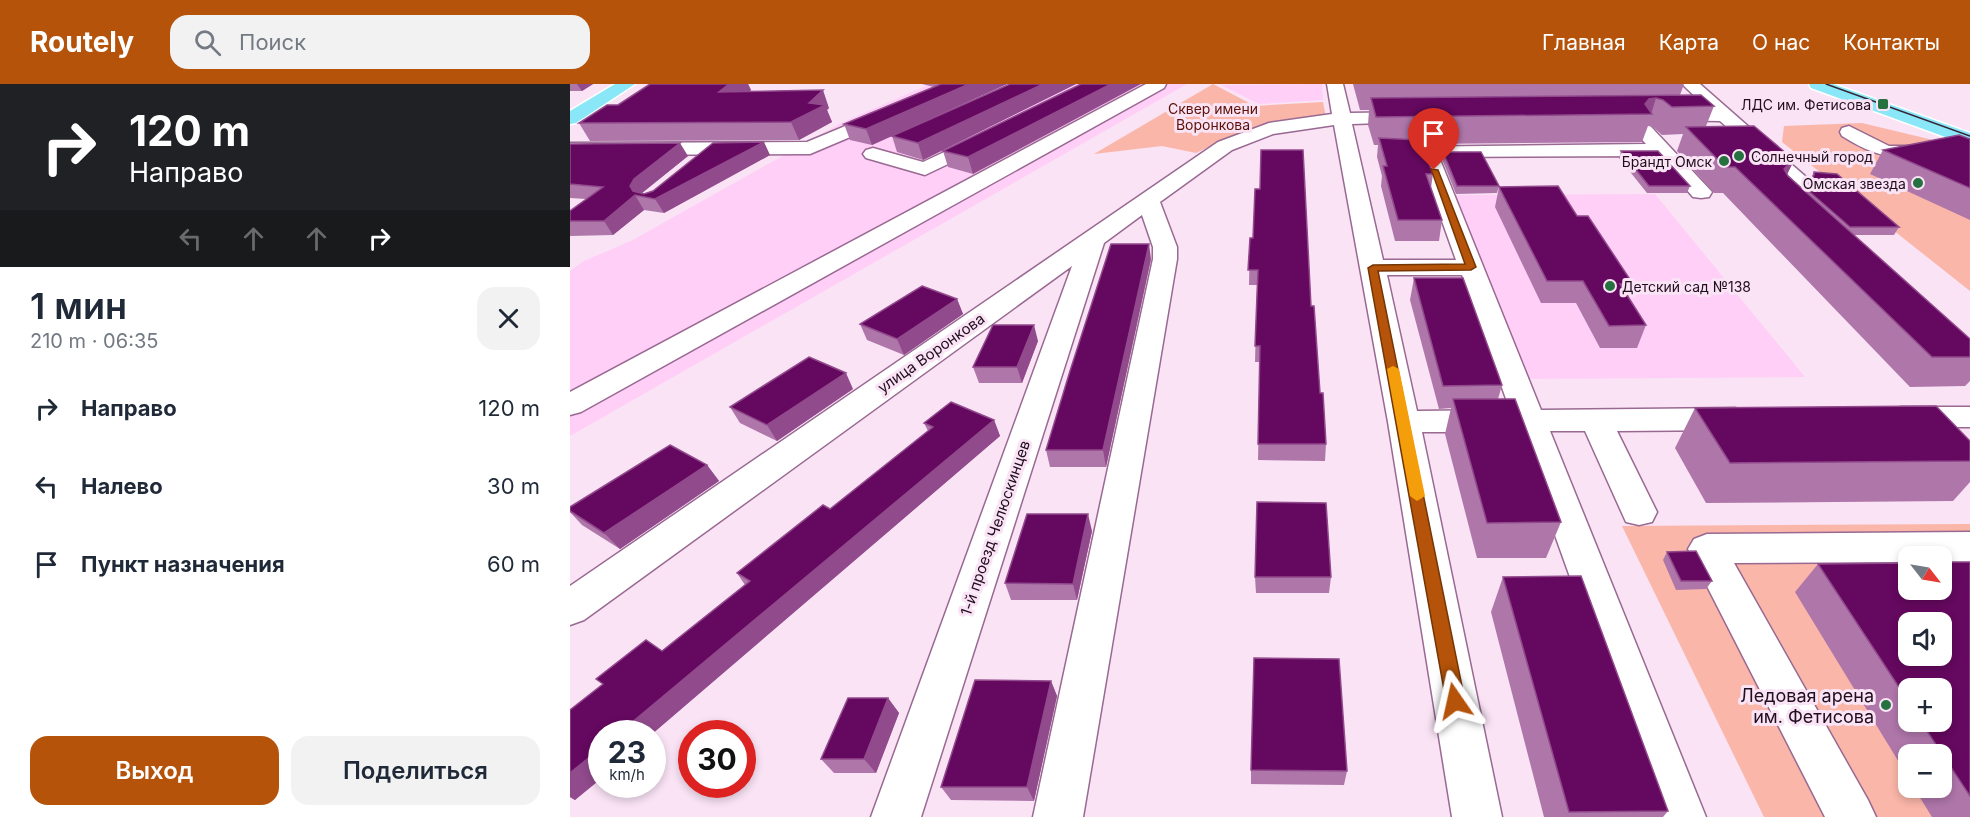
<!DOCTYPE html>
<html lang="ru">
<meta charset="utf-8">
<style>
:root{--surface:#fff;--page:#f2f2f3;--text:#1f2937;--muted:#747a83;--accent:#b45309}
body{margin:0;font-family:Inter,sans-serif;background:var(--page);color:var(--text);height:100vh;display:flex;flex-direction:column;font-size:22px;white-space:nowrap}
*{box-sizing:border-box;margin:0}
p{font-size:20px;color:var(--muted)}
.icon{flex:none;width:33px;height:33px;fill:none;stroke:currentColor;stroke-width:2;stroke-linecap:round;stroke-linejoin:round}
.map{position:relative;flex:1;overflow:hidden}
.drawer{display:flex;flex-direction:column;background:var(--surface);width:570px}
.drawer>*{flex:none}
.guide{background:#202124;color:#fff;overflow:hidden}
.needle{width:39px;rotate:121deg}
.tools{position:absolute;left:1328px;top:462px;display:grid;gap:12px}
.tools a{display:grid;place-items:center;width:54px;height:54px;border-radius:12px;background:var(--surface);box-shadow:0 3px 9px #0003;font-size:30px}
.speed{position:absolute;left:18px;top:636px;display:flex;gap:12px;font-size:30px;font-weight:700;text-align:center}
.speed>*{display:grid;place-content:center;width:78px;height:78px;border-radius:50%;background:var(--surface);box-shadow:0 3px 9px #0003;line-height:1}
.speed small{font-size:15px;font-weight:400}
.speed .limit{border:9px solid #d22;background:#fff;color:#111}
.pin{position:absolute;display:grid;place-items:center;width:51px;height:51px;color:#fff;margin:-62px -26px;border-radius:50% 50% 50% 0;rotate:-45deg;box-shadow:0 0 6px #0007}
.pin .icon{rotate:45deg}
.me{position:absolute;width:66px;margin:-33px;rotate:349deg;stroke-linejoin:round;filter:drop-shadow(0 0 4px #0008)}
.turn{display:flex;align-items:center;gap:21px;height:126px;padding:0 30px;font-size:27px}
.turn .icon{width:78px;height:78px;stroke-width:2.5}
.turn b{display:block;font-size:42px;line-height:51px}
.lanes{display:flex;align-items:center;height:57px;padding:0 30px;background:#0003;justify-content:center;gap:30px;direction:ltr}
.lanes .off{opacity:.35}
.round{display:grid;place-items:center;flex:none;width:63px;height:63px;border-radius:18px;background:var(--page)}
.head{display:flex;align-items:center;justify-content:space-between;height:102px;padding:0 30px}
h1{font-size:36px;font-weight:600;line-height:45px}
.button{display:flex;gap:12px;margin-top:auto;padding:12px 30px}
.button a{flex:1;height:69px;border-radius:18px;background:var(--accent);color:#fff;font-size:24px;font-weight:600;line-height:69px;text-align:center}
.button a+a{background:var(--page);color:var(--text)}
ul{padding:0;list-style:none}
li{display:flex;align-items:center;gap:18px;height:78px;padding:0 30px}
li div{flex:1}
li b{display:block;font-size:22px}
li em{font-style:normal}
header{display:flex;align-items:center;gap:36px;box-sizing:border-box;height:84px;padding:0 30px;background:var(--accent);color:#fff}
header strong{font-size:28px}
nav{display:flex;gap:33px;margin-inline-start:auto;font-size:21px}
.search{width:420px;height:54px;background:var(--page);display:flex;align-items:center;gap:15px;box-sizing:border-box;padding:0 21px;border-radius:18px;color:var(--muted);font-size:22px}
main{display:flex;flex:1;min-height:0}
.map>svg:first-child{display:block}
.built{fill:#ffcff7}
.green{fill:#fab6a8;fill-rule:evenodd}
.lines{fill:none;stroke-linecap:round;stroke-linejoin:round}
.minor-casing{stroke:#996992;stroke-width:3}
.major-casing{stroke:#fff;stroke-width:3}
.minor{fill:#fff;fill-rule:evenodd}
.major{fill:#89e7f7;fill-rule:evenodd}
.tram{stroke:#362334;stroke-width:1.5}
.wall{fill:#af76aa;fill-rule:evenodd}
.shaded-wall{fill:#914a8c}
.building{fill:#65085f;stroke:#914a8c;stroke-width:1.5;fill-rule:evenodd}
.route{fill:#b45309;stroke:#753606;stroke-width:1.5}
.slow{fill:#f59e0b}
.poi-dot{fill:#25713f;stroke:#f9e3f5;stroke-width:2}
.labels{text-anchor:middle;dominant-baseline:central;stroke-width:6;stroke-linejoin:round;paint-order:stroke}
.far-poi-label{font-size:14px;fill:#200e1e;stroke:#f9e3f5;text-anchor:end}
.far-park-label{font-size:14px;fill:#5d1106;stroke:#f9e3f5}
.street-label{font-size:15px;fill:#200e1e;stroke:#f9e3f5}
.near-poi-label{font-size:18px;fill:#200e1e;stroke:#f9e3f5;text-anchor:end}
</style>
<header>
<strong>Routely</strong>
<div class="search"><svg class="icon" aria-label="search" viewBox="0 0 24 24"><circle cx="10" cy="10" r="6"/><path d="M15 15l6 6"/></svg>Поиск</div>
<nav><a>Главная</a><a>Карта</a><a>О нас</a><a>Контакты</a></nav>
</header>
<main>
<section class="drawer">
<div class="guide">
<div class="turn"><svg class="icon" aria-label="right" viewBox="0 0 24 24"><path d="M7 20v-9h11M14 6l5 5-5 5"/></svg><div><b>120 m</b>Направо</div></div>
<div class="lanes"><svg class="icon off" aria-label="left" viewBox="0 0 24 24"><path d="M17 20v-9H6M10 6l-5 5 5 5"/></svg><svg class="icon off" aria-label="ahead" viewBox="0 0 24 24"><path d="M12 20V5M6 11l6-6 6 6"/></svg><svg class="icon off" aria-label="ahead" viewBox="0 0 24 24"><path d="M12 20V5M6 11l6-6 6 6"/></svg><svg class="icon" aria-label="right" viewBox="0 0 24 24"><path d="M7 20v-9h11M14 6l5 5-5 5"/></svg></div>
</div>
<div class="head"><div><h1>1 мин</h1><p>210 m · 06:35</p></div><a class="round"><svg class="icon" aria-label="close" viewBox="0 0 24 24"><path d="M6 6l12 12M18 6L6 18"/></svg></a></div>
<ul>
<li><svg class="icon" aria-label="right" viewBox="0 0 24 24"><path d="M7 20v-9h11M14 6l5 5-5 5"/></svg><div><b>Направо</b></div><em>120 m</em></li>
<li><svg class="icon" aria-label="left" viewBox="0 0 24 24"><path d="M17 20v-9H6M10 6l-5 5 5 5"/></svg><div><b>Налево</b></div><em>30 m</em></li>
<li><svg class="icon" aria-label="arrive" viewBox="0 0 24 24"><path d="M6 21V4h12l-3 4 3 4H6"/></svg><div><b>Пункт назначения</b></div><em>60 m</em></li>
</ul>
<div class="button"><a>Выход</a><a>Поделиться</a></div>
</section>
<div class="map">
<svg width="1400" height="733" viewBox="0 0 1400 733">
<rect width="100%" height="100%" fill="#f9e3f5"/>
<!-- built -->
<path class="built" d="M360,0H617L0,352V187L14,177L61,157L271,39Z
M752,0L753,16L689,20L651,1Z
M1085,110L1235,293L956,295L883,111Z"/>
<!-- green -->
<path class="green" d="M643,0L685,22L753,18L756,34L649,58L626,69L592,62L524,70Z
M1292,39L1367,57L1400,70V207L1212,58L1214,42Z
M1400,440V733H1194L1052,442ZM1338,472H1371V506H1338ZM1338,538H1371V572H1338ZM1338,604H1371V638H1338ZM1338,670H1371V704H1338Z"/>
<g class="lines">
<defs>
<path id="minor" d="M376,0H398L396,4L240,70L0,71V59L237,58Z
M576,0H596L594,4L11,328L0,331V308Z
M757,0H773L780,29L844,28L850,29L853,33L850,37L844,38L782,40L813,176H886L849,73L829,71L826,67L829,63L1076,60L1043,23L1004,4L1002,0H1023L1055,15L1142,108L1139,113L1131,114L1123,113L1087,72L869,73L971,326L1165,324L1176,328L1181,335L1176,342L1165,346L1047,347L1087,428L1082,438L1069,441L1056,438L1015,347H980L1136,733H1086L948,348H852L932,733H882L818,338L764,41L703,50L662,66L590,118L607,163V175L513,733H463L583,175V163L572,131L534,159L351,733H301L502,182L14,536L0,541V502L648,58L699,39L762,30ZM817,191H892L940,326L847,327Z
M1112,0H1130L1236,93L1239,97L1227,111L1247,130L1244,135C1227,139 1213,124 1204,111L1217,97L1150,37L1091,36L1088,32L1091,28L1097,27L1139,26Z
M1279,42L1319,62H1363L1366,66L1363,70C1328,79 1302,71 1272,52L1270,48L1272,44Z
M415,49L422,51L425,55L422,59L355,91L296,74L293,70L296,66L303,64L353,78Z
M1331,323H1400V343H1331L1320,340L1315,333L1320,326Z
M1400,448V478H1371V472H1338V478L1164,479L1298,716L1306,733H1255L1118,465L1124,455L1137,450Z"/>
<path id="major" d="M45,0H65L6,39L0,40V27Z
M1239,0H1263L1400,49V62L1241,4Z"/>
</defs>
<!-- minor casing -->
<use href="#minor" class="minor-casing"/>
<!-- major casing -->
<use href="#major" class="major-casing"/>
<!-- minor -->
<use href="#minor" class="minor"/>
<!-- major -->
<use href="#major" class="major"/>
<!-- tram -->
<path class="tram" d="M1256,0L1400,52"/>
</g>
<!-- wall -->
<path class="wall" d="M0,0H23L12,7H0Z
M80,0H178L181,6L180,7L259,24L257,26L262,38L229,56L20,57L9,39L48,21Z
M352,0H370L364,3Z
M371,0H437L302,61L280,56L274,40Z
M440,0H506L353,76L327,68L322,52Z
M511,0L403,90L378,83L373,67Z
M783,0H1114L1110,11L1144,22L1136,42L1217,70L1226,72L1217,90L1233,105L1240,96L1244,88L1329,143L1324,151H1284L1400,255V297L1395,302L1340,303L1153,109H1144L1107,67L1113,50L1092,51L1083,43L1078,42L1072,58L852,60L863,90L861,104L872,136L869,157H825L811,102L812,92L807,73L808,61H804L798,41L799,26H790Z
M1400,55V136L1300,90L1313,66Z
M0,60L118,72L72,109L74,110L200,71L94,129L74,126L43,151L0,152V127L16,115L0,114Z
M1051,67L1120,102L1117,109H1077L1049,74Z
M873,68L929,102L927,109L886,110L872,75Z
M929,103L1007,132L1063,200L1058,213L1076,241L1067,264H1030L1006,219H971L925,123Z
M680,154L741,222L750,309L756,360L755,377L688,376L690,278H685L687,201H679Z
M581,175L536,383H480L476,366Z
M844,194L932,301L928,315L991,438L976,474H907L875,350L881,324L869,325L840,216Z
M387,215L393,230L334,271L297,256L290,240Z
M468,257L452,299H409L403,283Z
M283,305L207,357L170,339L160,323Z
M1125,324L1400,357V398L1383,417L1136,419L1105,364Z
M424,336L430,352L5,716L0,713V626L92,567L175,501L167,489L260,425L358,347L354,339Z
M137,381L149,397L50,465L12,441L0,428V423Z
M522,447L507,516H441L435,499Z
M1097,468L1142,497L1136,505L1106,506L1093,476Z
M1400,478V733H1362L1344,704H1371V670H1338V693L1225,508L1248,480ZM1338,604L1371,638H1338Z
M685,493H761L759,509H686Z
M933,493L1098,727L1093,733H974L921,528Z
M481,597L487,612L464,717L381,716L371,703Z
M318,614L329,629L306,689H264L251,675Z
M681,686L777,687L774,701L681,700Z"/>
<!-- shaded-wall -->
<path class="shaded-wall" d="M7,0H23L12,7Z
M159,0H178L181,6L157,25L149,8Z
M399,0H437L302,61L296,45Z
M473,0H506L353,76L348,59Z
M541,0H571L403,90L398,73Z
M253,6L259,24L257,26L262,38L229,56L221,38L239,19Z
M1086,14L1081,30L1075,20L1079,15Z
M194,58L200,71L94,129L85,115Z
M110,59L118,72L72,109L71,112L66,111L60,102L64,95Z
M1226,72L1214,97V85Z
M65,111L74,126L43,151L34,137Z
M579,160L581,175L536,383L533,366Z
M387,215L393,230L334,271L327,255Z
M464,241L468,257L452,299L447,283Z
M276,289L283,305L207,357L197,341Z
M424,336L430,352L82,650H48Z
M137,381L149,397L50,465L34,449Z
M518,430L522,447L507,516L503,500Z
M481,597L487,612L464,717L457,703Z
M318,614L329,629L306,689L294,675Z
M32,663V694L5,716L0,713V689Z"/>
<!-- building -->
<path class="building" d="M80,0H159L149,8L253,6L239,19L255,21L221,38L9,39L37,21H48Z
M371,0H399L296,45L274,40Z
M440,0H473L348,59L322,52Z
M511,0H541L398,73L373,67Z
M1131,11L1144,22L1102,23L1093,16L1086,14L1079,15L1075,20L1082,30L806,33L801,14Z
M1184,42L1217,70H1224L1226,72L1214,85L1218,92L1400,255V273H1362L1165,83H1155L1116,43Z
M1389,51L1400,55V104L1313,66Z
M809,54L850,56L863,90H856L872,136H828L813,82H817Z
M194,58L85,115L65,111L34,137H0V127L33,103L0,100V60L110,59L64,95L60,102L63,107L74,110L83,107L143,59Z
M691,66H733L741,222H744L750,309H753L756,360H688L690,262H685L688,186H678L680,154H683L685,105H690Z
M1051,67H1088L1120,102H1079Z
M873,68H911L929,102H887Z
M1244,88L1267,90L1329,143H1280L1234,103L1244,91Z
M988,102L1007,132H1018L1063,200H1050L1076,241L1039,242L1013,197H977L929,103Z
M541,160H579L533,366H476L500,287Z
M844,194H893L932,301L873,302Z
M352,202L387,215L327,255L290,240Z
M423,241H464L447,283H403Z
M239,273L276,289L197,341L160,323Z
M883,315H945L991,438L917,439Z
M381,318L424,336L48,650H32V663L0,689V626L33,600L26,595L76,556L92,567L180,497L167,489L253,421L260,425L363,343L354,339Z
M1366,322L1400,357V377L1160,379L1125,324Z
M100,361L137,381L34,449L0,427V423Z
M687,418L756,419L761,493H685Z
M457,430H518L503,500L435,499Z
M1126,467L1142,497H1111L1097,468Z
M1371,478H1400V712L1351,638H1371V604H1338V617L1248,480L1338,479V506H1371ZM1338,538H1371V572H1338Z
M1011,492L1098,727L999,728L933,493Z
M684,574L769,575L777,687L681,686Z
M405,596L481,597L457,703H371Z
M278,614H318L294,675H251Z"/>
<!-- route -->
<path class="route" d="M861,85L868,86L906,183L901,186L808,187L895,617L892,623L885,625L879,623L876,617L798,184L803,181L895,180Z"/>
<!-- slow -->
<path class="slow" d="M823,282L829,285L855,412L847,417L840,412L817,285Z"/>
<!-- markers -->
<g class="poi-dot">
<rect x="1307" y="14" width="12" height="12" rx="3"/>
<circle cx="1169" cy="72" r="6"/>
<circle cx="1154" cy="77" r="6"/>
<circle cx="1348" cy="99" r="6"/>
<circle cx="1040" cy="202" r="6"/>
<circle cx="1316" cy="621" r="6"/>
</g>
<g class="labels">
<!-- far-poi labels -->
<g class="far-poi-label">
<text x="1301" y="20">ЛДС им. Фетисова</text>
<text x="1181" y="72" text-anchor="start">Солнечный город</text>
<text x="1142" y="77">Брандт Омск</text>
<text x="1336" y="99">Омская звезда</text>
<text x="1052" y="202" text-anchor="start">Детский сад №138</text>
</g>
<!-- far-park labels -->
<g class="far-park-label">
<text x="643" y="24">Сквер имени<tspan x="643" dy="16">Воронкова</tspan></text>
</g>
<!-- street labels -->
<g class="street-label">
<text transform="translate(361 269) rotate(-35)">улица Воронкова</text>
<text transform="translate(425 444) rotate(-71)">1-й проезд Челюскинцев</text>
</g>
<!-- near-poi labels -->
<g class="near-poi-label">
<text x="1304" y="611">Ледовая арена<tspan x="1304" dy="21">им. Фетисова</tspan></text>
</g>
</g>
</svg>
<div class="tools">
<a><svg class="needle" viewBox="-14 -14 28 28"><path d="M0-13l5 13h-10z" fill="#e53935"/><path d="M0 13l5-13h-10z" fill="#747a83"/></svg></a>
<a><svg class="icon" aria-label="sound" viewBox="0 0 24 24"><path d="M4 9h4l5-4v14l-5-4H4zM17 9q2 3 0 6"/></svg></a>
<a>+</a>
<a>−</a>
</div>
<div class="speed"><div>23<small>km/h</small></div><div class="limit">30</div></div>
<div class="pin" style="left:864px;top:86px;background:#d93025"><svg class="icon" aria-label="arrive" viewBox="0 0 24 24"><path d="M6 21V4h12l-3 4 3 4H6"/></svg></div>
<svg class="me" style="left:885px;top:617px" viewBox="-20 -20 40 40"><path d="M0-17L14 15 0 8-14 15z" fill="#b45309" stroke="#fff" stroke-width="4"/></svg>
</div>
</main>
